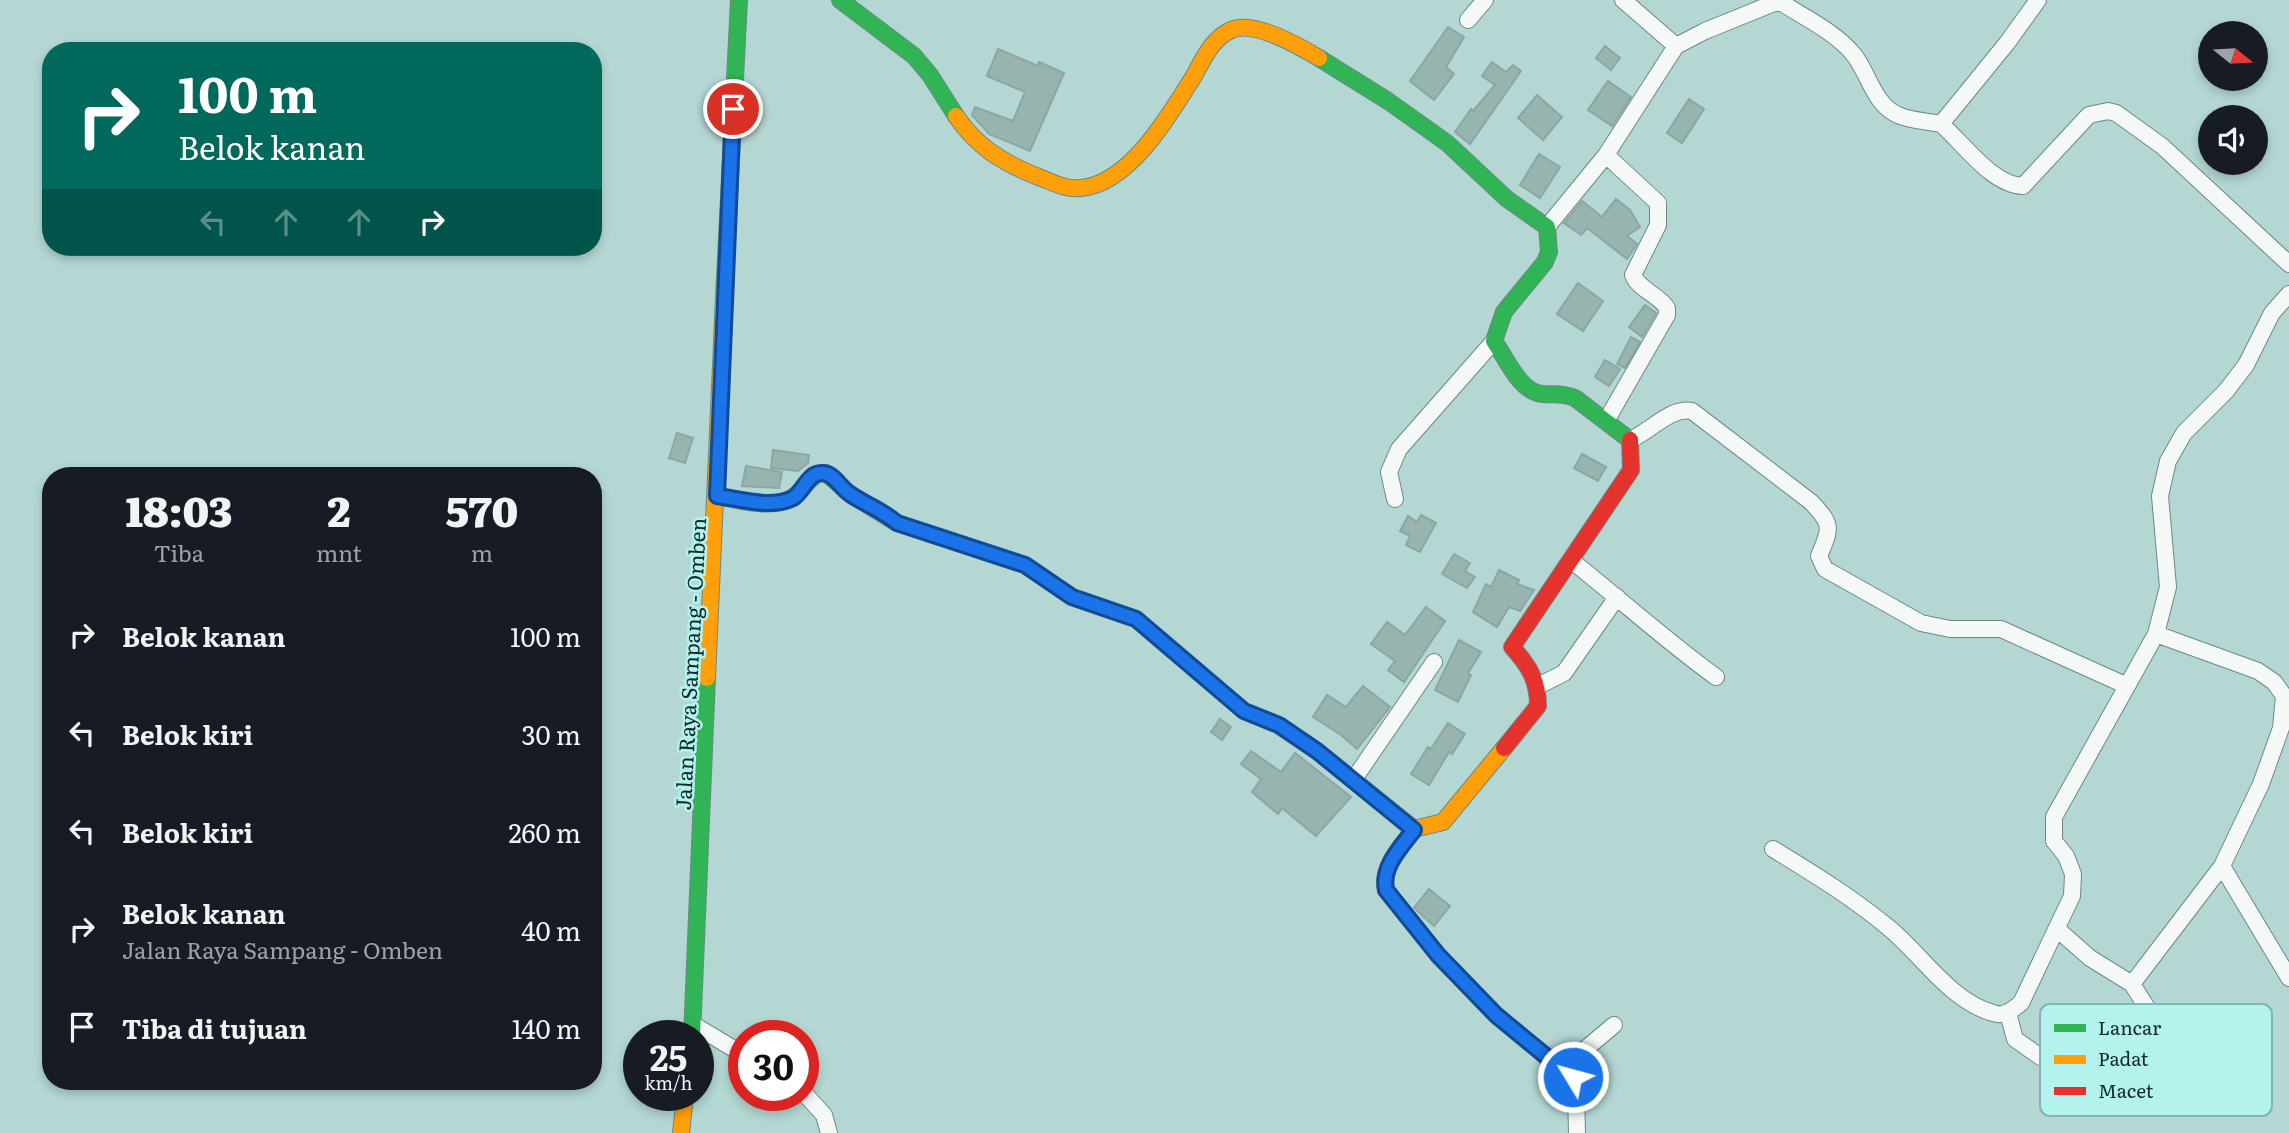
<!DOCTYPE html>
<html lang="id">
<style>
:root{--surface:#171b24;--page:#20242c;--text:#f1f3f6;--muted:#9ea1a6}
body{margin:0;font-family:Literata,serif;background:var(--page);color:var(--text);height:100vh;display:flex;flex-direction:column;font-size:26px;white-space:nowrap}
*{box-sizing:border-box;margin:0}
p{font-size:23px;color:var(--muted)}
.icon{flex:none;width:38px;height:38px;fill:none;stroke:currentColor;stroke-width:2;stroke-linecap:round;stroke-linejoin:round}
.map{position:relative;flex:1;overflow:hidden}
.sheet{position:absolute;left:42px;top:467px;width:560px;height:623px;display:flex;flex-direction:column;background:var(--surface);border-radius:28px;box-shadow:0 4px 10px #0003}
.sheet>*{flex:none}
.top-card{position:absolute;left:42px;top:42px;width:560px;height:214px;border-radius:28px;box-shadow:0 4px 10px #0003;background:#00695c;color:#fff;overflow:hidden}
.needle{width:46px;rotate:108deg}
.fabs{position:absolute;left:2198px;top:21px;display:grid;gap:14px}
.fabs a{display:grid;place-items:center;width:70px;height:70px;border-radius:50%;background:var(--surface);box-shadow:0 4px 10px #0003;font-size:35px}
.speed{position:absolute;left:623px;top:1020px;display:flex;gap:14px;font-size:35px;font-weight:700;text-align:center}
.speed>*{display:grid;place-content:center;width:91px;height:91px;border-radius:50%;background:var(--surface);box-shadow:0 4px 10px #0003;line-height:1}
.speed small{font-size:18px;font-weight:400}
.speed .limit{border:10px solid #d22;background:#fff;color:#111}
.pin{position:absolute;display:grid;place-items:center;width:60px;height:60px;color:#fff;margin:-30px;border:4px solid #fff;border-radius:50%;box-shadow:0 2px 7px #0007}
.me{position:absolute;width:77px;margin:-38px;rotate:307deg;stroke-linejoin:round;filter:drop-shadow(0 0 5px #0008)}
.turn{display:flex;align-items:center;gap:24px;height:147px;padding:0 21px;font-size:32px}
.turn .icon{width:91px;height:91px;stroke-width:2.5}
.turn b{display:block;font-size:49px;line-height:60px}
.lanes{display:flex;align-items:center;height:66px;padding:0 21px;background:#0003;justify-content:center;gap:35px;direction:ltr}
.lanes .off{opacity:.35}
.eta{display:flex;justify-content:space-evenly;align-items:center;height:119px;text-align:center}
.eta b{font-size:42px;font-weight:800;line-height:49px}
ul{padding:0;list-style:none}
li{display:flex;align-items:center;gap:21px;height:98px;padding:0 21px}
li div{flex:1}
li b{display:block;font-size:26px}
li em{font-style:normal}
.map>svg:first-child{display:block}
.building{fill:#98b4b1;stroke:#8ba6a4;stroke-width:2}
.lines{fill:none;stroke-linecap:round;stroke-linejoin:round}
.street-casing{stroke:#6c8986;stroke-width:18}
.fast-casing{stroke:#6c8986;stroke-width:18}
.slow-casing{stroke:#6c8986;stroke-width:18}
.jam-casing{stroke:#6c8986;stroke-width:18}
.street{stroke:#f4f9f8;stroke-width:16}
.fast{stroke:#30b455;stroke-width:16}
.slow{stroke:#ff9f0a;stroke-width:16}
.jam{stroke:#e5322d;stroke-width:16}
.route-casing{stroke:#114b97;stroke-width:18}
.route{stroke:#1a73e8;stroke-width:12}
.labels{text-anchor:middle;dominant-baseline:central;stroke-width:5;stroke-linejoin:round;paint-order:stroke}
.street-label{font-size:21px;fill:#112b29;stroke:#b3f2ed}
.key{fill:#b3f2ed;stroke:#82b6b2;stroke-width:2}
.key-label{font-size:19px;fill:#112b29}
</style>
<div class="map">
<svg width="2289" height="1133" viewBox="0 0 2289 1133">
<rect width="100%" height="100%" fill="#b4d7d3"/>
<!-- building -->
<path class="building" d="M1448,27L1464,37L1446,67L1454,74L1434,100L1410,81Z
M1605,46L1620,58L1611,70L1596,58Z
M998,49L1038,66L1039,62L1064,73L1030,151L989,134L972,115L975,107L1013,121L1025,92L987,76Z
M1492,62L1506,72L1513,65L1521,71L1470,144L1455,132L1471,109L1473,111L1495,85L1482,76Z
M1608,81L1631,97L1612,126L1588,110Z
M1537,95L1562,117L1543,140L1518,118Z
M1689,99L1704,109L1682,143L1667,133Z
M1539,154L1560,167L1540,198L1520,185Z
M1616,199L1630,210L1640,227L1627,236L1637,244L1627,259L1587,228L1581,235L1564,223L1582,201L1602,217Z
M1578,283L1603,301L1583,331L1557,314Z
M1645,305L1656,313L1642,337L1629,327Z
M1631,337L1640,342L1625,368L1617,364Z
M1605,360L1620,369L1609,386L1595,377Z
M677,433L693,438L685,463L669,458Z
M773,450L809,455L808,463L798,471L771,468Z
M1582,454L1606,467L1598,481L1574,468Z
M746,466L782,472L779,488L742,486Z
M1421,515L1436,523L1420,552L1406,545L1410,536L1400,531L1408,516L1417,522Z
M1454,554L1470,563L1465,571L1475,577L1467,588L1442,574Z
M1499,570L1519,580L1517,584L1534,590L1520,611L1509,607L1497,627L1473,612L1486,584L1491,587Z
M1426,607L1445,621L1404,682L1388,670L1395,661L1371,644L1387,622L1405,635Z
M1459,640L1481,652L1468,673L1471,675L1458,702L1435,690Z
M1363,686L1390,707L1357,749L1341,735L1313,717L1327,695L1346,707Z
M1220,719L1231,727L1222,740L1211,732Z
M1448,723L1465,734L1452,754L1449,752L1429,785L1411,774L1428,747L1431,749Z
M1251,751L1281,772L1295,753L1351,797L1316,836L1282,808L1278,814L1252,792L1261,779L1241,764Z
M1429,889L1450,906L1434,926L1414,908Z"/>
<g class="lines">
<defs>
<path id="street" d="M1623,0L1676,46L1705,31L1779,1C1803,17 1836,32 1854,55C1869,74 1874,105 1898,115C1911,121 1927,121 1941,124L2007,43L2038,0
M1468,20L1485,0
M1941,124C1964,144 1992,185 2023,186L2089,115L2108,111L2116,113L2162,146L2289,264
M1547,227L1606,155L1676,46
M1606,421L1667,315V308C1658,294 1639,290 1633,275L1658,225V203L1606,155
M1630,440C1651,431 1670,407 1692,411L1811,502C1833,525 1831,528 1819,556L1825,569L1921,623L1950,629H2001L2125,685
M1395,499L1389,472L1399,449L1494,341
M1572,561C1620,599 1666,641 1716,677
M1538,686L1564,673L1617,597
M1354,779L1434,662
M1414,829C1401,847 1381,867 1386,890L1438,955L1496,1015L1553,1062H1570L1614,1025
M1773,849C1814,874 1853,898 1889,928C1922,955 1950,1001 1993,1013C2005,1017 2012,1010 2021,1003L2072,896L2073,874L2066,856L2054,841V817L2156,634L2168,587L2160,496L2168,461L2184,433L2226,391L2246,365L2272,313L2289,294
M2222,866L2289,978
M2057,929L2090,958L2132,984
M2008,1013L2015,1039L2039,1056L2069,1071L2106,1076L2150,1040L2158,1025L2132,984L2222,866L2261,784L2281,728L2284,696L2274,682L2258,671L2156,634
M694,1025L744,1055
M1570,1062L1576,1092L1577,1133
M803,1092L824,1115L829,1133"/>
<path id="fast" d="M840,0L914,56L930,75L956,116
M1319,58L1388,101L1447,143L1507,199L1547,227L1549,252L1545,262L1504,312L1494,341C1506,358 1520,392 1542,394C1554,395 1563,393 1575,398L1630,440
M724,297L739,0
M717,496C740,500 768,509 790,499C805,492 807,473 826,473L850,494L897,523L1025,565L1072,597L1136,619L1197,671
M692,1036L707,678"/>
<path id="slow" d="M956,116C977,147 1002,162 1036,176C1050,181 1065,190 1081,188C1129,184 1169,116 1192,79C1203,61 1210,40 1231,30C1254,20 1299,46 1319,58
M1197,671L1244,711L1278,725L1317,751L1414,829L1443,822L1504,748
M707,678L724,297
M681,1133L685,1096"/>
<path id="jam" d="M1504,748L1538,706C1538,680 1529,666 1512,647L1631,470L1630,440"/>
</defs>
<!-- street casing -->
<use href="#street" class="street-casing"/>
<!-- fast casing -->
<use href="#fast" class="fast-casing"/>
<!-- slow casing -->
<use href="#slow" class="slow-casing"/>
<!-- jam casing -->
<use href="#jam" class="jam-casing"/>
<!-- street -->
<use href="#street" class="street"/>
<!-- fast -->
<use href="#fast" class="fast"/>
<!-- slow -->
<use href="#slow" class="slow"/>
<!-- jam -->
<use href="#jam" class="jam"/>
</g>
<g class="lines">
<defs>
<path id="route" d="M733,109L717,496C740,499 772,509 793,498C803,492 808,473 821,473C834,472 840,488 850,494C866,505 882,510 897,523L1025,565L1072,597L1136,619L1244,711L1279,725L1317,751L1414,830C1401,847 1381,867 1386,890L1438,955L1496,1015L1553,1062H1570L1573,1077"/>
</defs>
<!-- route casing -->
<use href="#route" class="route-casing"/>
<!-- route -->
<use href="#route" class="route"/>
</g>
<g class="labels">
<!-- street labels -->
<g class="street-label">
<text transform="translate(689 664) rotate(-87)">Jalan Raya Sampang - Omben</text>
</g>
</g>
<!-- legend -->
<rect x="2040" y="1004" width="232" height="112" rx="10" class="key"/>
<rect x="2054" y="1024" width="32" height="8" fill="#30b455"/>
<rect x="2054" y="1055" width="32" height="9" fill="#ff9f0a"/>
<rect x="2054" y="1087" width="32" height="8" fill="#e5322d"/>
<g class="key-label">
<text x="2098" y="1035">Lancar</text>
<text x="2098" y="1066">Padat</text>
<text x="2098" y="1098">Macet</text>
</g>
</svg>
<div class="fabs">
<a><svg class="needle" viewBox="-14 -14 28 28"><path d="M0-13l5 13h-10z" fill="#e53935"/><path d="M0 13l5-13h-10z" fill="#9ea1a6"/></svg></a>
<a><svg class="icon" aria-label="sound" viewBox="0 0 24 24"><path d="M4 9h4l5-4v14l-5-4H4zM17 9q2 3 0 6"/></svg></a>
</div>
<div class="speed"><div>25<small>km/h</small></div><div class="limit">30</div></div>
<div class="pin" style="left:733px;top:109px;background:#d93025"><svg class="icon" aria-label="arrive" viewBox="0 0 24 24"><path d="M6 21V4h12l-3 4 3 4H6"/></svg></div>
<svg class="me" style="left:1573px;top:1077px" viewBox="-20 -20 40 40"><circle r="17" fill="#1a73e8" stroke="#fff" stroke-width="3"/><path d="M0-11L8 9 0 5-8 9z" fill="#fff"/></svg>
<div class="top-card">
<div class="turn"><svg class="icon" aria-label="right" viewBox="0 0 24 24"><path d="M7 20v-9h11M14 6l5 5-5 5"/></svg><div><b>100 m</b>Belok kanan</div></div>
<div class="lanes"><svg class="icon off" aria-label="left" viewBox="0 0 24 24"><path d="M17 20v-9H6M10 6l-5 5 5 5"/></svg><svg class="icon off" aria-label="ahead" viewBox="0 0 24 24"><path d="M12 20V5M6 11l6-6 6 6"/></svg><svg class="icon off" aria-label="ahead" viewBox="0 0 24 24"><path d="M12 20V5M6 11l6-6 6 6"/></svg><svg class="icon" aria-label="right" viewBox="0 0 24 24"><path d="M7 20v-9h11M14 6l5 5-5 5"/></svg></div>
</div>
<section class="sheet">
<div class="eta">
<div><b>18:03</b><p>Tiba</p></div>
<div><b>2</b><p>mnt</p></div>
<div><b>570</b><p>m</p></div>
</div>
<ul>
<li><svg class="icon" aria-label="right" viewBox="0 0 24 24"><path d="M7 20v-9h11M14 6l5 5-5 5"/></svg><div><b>Belok kanan</b></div><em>100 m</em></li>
<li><svg class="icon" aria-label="left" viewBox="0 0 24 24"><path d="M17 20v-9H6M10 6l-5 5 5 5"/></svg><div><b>Belok kiri</b></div><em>30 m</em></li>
<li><svg class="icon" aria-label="left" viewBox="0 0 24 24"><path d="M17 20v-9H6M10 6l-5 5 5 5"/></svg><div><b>Belok kiri</b></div><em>260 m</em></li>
<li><svg class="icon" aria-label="right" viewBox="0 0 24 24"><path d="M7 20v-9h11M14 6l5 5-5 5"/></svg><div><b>Belok kanan</b><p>Jalan Raya Sampang - Omben</p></div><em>40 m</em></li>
<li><svg class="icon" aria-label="arrive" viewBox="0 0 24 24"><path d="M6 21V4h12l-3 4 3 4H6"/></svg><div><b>Tiba di tujuan</b></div><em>140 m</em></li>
</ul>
</section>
</div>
